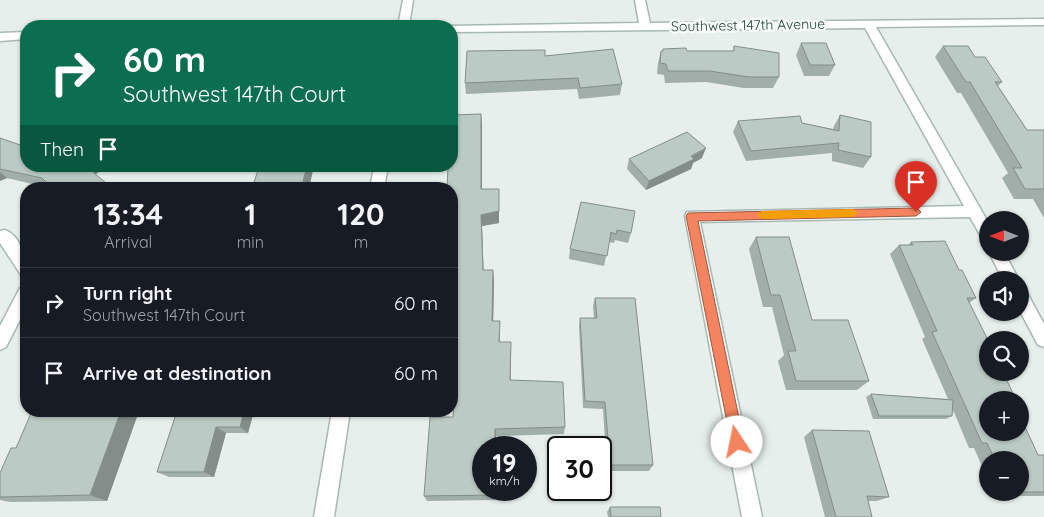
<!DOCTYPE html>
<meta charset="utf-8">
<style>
:root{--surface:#171b24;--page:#242831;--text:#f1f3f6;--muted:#9ea1a6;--line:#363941}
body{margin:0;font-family:Quicksand,sans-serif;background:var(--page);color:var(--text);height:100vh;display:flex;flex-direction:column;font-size:19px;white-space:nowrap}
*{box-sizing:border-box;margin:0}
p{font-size:16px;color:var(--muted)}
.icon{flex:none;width:28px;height:28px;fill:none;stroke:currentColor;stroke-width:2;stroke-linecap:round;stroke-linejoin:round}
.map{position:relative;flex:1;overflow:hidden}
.drawer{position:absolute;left:20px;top:182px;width:438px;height:235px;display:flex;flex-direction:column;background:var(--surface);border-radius:20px;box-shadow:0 1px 4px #0004}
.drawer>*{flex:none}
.banner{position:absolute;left:20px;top:20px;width:438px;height:152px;border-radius:20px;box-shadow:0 1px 4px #0004;background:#0b6e4f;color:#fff;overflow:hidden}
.needle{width:32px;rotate:270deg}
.buttons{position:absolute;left:979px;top:211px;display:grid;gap:10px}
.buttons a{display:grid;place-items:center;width:50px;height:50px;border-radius:50%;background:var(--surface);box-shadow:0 1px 4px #0004;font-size:25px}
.speed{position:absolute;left:472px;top:436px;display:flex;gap:10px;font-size:25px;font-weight:700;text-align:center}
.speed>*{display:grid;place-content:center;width:65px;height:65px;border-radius:50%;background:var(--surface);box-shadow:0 1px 4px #0004;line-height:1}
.speed small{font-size:12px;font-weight:400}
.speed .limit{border:2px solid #111;border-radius:8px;background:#fff;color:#111}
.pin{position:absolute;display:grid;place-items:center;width:42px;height:42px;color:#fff;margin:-51px -21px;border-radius:50% 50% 50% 0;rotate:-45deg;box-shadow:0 0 5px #0007}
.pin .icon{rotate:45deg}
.me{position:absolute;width:55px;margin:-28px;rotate:349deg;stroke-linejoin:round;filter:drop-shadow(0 0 4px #0008)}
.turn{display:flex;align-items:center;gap:18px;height:105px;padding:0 20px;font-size:22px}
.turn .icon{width:65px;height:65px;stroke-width:2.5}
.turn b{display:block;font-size:35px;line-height:42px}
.then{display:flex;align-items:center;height:48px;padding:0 20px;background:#0003;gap:10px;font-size:19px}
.eta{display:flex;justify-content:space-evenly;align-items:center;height:85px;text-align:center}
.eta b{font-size:30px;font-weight:800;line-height:35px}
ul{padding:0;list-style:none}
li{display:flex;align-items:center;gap:15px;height:70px;padding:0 20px;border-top:1px solid var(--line)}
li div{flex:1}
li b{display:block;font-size:19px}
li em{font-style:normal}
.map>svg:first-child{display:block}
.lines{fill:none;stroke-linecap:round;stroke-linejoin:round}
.minor-casing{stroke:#a8b8b2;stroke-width:3}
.minor{fill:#fff;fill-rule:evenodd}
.wall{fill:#a1aea9}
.shaded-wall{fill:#838d89}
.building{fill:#bbcac4;stroke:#838d89}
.route{fill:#f4845f;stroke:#9f563e}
.slow{fill:#f59e0b}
.labels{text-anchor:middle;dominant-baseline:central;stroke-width:5;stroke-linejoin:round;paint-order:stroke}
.far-street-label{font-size:14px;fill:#24423a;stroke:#f7fbf9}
</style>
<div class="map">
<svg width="1044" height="517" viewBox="0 0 1044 517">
<rect width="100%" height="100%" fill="#e6efeb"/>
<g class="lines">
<defs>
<path id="minor" d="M403,0H413L409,26H398Z
M635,0H645L650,23L1044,19V25L876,27L988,222V242L983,240L970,217L700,222L762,517H742L685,216L687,212L964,206L865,28L451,32V26H448L639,23Z
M26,32V39L0,41V33Z
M374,166H388L384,189H370Z
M5,230C22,236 26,261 26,276L21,275L0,243V231Z
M989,252H1004L1019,280H1003Z
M26,286V308L6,347L0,350V326L20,288Z
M1020,289L1026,291L1044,324V347L1038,345L1020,311Z
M332,411H350L334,517H314Z"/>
</defs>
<!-- minor casing -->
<use href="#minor" class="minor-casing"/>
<!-- minor -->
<use href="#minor" class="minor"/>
</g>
<!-- wall -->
<path class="wall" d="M801,43L835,65L829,76H804L796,55Z
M734,46L779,77L773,88H744L706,82L665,83L664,75L657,74L658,63L661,51H662L663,49L687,51H733Z
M943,46L975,57L1002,82L998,86L1027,130H1044V218L1033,199H1014L1002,178L1008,173L961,93H957L935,57Z
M545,56L622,84L620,95L579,99L577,89L466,94L465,83Z
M481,114L482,126V189H499V223L482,226L483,270L494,280L493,321L500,331V342L511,351V380L565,427L564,434L496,436V448H484L496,490L495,500L427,501L424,496L453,417L456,363H451V189Z
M840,115L871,157L863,168L832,161V153L746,161L733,132L738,121L802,123L833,129L834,126Z
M0,138L26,166H108L96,174L53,189L7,178L0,181Z
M702,158L693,163L691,169L646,190L627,169L629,159Z
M581,202L631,233L628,243L615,240L614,243L609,242L604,266L569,259L570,249Z
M756,237L812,320L869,381L857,390H786L778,361L784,355L772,307H763L749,249Z
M911,242L959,270L976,298L969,303L988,400L1038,455H1044V496H994L993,492H1020V460H988V480L974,448H969L953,410L952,416L946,419H873L866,397L871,394L948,399L922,339L925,337L890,254L899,245H908Z
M595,298L653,465L649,471H607L603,409L583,408L579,326L580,318H594L593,306Z
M32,411H139L107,501L10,502L0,500V473L16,448Z
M177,411H254L248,433H226L214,477H169L157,472Z
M812,430L889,497L877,501H868L872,517H825L804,437Z
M610,507L661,517H608L607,512Z"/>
<!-- shaded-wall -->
<path class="shaded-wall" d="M481,114L482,126V201L481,189Z
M706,148L702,158L693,163L691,169L646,190L649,181Z
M86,166H108L94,175Z
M307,166H314L309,189H301Z
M0,172L7,178L0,181Z
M499,189V223L482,226L484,280L483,270L481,215Z
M493,270L494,280L493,331L492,321Z
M121,411H139L107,501L90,495Z
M244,411H254L248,433L240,427Z
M216,427L226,433L214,477L204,472Z
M495,429L496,436V448H495Z"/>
<!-- building -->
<path class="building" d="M801,43H826L835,65H810Z
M734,46L779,53V77H749L710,71H668L666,64L660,63L661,51H663V49L686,48L687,51H734Z
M943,46H968L975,57H985L1002,82H995L1027,130H1044V189H1025L1013,168H1022L970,82H966Z
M613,49L622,84L580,88L578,78L465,83L467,51L545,50V56Z
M481,114V189H499V211L481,215L483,270H493L492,321H500L499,342H511L510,380L563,382L565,427L495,429V448H484V490H495L494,495L424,496L430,417H453L457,354H451V189H447L448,166H451V115Z
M840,115L871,122V157L838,150L839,143L751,151L738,121L800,116L802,123L839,131Z
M687,132L706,148L691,156L694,159L649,181L629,159Z
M0,138L26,147V166H86L113,189H53L42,178L0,169Z
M262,166H307L301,189H252L258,170H261Z
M581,202L635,211L631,233L617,230L616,234L611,232L607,256L570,249Z
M756,237H789L812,320H848L869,381H796L788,351H796L780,295H771Z
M945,241L959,270H962L976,298H967L988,340V372H1003L1016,400H988V432H1020V416L1038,455H1044V492H1020V460H995L987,443H982L932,332L937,331L899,245H913L911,242Z
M595,298H635L653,465H610L605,402L585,401L580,318H597Z
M871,394L953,400L952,416H879Z
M1020,408L1023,414H1020Z
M32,411H121L90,495L0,497V473L11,448H16Z
M177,411H244L240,427H216L204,472H157Z
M812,430L869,431L889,497L867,496L872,517H836Z
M610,507H660L661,517H611Z"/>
<!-- route -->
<path class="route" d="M916,208L921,212L916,216L698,221L744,442L742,447L737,449L732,447L686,216L688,213Z"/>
<!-- slow -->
<path class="slow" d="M853,209L858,213L853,217L762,219L757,215L762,211Z"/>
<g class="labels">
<!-- far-street labels -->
<g class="far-street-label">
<text transform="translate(748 25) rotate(-1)">Southwest 147th Avenue</text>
</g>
</g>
</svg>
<div class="buttons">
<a><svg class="needle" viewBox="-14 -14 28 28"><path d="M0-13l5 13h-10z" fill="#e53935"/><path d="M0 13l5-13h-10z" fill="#9ea1a6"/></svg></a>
<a><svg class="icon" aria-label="sound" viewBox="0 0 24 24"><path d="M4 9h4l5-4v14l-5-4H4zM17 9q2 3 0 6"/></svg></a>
<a><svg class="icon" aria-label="search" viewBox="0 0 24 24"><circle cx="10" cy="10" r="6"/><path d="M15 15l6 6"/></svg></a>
<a>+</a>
<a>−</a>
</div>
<div class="speed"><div>19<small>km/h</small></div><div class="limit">30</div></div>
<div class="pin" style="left:916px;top:212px;background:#d93025"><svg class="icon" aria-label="arrive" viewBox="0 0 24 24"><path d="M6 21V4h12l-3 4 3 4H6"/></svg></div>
<svg class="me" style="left:737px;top:442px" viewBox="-20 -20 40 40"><circle r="19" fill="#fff"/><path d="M0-13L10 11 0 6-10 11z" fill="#f4845f"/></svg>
<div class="banner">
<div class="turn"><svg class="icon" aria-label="right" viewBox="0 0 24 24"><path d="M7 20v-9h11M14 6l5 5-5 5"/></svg><div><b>60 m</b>Southwest 147th Court</div></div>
<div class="then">Then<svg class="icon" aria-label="arrive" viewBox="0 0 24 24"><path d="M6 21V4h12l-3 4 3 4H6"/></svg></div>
</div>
<section class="drawer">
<div class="eta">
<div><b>13:34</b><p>Arrival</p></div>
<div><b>1</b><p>min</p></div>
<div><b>120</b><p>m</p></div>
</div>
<ul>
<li><svg class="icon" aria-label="right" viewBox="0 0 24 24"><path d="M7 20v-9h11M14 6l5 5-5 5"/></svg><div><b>Turn right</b><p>Southwest 147th Court</p></div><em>60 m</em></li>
<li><svg class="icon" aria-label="arrive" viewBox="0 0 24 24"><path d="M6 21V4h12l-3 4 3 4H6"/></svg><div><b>Arrive at destination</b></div><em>60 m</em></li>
</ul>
</section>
</div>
